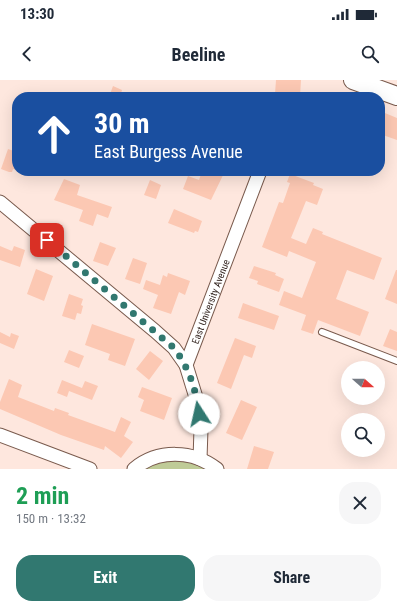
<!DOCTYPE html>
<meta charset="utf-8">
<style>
:root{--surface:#fff;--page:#f6f6f7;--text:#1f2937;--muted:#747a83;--accent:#317870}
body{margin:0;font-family:"Roboto Condensed",sans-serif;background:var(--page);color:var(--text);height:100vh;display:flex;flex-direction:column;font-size:15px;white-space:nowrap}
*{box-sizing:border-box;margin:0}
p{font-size:13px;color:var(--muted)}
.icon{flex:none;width:22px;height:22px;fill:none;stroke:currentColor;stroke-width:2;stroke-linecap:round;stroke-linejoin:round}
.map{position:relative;height:389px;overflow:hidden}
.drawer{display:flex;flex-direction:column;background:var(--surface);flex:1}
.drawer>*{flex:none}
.hud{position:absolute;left:12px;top:12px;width:373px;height:84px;border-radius:16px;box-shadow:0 4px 16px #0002;background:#1a4fa0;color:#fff;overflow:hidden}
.needle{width:26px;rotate:111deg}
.tools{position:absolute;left:341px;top:281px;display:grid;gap:8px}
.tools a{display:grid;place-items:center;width:44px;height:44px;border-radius:50%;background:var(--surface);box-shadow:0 4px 16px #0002;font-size:20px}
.pin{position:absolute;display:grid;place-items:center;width:34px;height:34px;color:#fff;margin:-17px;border-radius:8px;box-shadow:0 2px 6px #0006}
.me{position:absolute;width:44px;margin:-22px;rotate:350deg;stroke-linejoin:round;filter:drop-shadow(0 0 3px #0008)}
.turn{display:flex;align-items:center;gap:14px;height:84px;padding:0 16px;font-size:18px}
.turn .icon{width:52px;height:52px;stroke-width:2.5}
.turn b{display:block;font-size:28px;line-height:34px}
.round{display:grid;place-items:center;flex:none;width:42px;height:42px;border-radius:16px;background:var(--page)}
.headline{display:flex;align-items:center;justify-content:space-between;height:68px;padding:0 16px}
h1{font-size:24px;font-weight:700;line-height:30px;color:#1e9e55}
.cta{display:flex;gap:8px;margin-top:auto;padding:8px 16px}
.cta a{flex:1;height:46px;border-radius:16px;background:var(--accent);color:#fff;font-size:16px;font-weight:700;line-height:46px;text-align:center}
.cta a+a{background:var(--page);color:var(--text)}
.status{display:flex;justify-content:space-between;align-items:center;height:28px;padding:0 20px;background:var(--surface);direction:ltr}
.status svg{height:11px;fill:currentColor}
header{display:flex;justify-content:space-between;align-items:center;height:52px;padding:0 16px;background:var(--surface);font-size:18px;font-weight:700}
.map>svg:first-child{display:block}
.green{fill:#bfcb97}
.building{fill:#fcc8b3}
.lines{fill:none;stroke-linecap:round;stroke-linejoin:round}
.lane-casing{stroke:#795a4d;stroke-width:8}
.street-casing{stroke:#795a4d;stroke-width:15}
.secondary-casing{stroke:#795a4d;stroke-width:20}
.lane{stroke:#fff;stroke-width:6}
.street{stroke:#fff;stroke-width:13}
.secondary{stroke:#fff;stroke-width:18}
.route{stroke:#317870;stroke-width:7;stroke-dasharray:0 12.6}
.labels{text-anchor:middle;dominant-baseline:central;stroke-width:3;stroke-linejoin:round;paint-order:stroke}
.street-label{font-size:10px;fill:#382a25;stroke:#fee7de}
</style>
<div class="status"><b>13:30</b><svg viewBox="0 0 49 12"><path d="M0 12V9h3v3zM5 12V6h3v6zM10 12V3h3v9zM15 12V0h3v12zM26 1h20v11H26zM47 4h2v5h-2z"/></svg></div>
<header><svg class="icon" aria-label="back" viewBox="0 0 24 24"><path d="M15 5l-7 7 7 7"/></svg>Beeline<svg class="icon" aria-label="search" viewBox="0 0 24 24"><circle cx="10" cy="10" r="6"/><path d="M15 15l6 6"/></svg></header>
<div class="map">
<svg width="397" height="389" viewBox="0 0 397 389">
<rect width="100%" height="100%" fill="#fee7de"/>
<!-- green -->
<path class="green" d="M169,380L186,381L206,389H140Z"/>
<!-- building -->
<path class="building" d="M276,0H301L300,16L275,14Z
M113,6L122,10L120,17H109Z
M380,31L397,38V60L380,54Z
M8,69L17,72V90L13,89L12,92H9L1,89Z
M202,91H225L211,120L183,109L188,96L199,100Z
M290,94L314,103L313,105L323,109L317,125L306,121L291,158L306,164L313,148L323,152L322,154L382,178L374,200L347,190L336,219L369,232L360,256L318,240L313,254L301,250L306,235L279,225L284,211L302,218L316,182L289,171L287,177L262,167L279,122L283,123L290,103L287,102Z
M64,99L80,105L77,115L112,127L108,138L97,134L93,146L79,141L83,130L54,120Z
M150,100L161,105L156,119L144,115Z
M174,129L202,141L198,152L195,151L194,153L168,143Z
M100,162L116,168L108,186L93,181Z
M0,166L12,171L14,166L25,170L20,187L0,180Z
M133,178L147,183L140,204L125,199Z
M254,186L276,193L275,195L284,199L279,212L257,204L258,201L249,198Z
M36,189L53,196L44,221L27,214Z
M396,190H397V224L385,219Z
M168,193L190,201L185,215L179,212L171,234L153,228L158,215L143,209L146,200L160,205L163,195L167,197Z
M69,214L83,219L81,225L83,226L81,234L77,233L75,240L62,236Z
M243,223L279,236L274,250L238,238Z
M92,244L135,259L125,286L108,280L110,274L85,265Z
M390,249L397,252V271L383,266Z
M0,252L10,257L11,253L19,256L14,269L0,263Z
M235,258L256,266L252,278L244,275L231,309L217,303Z
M69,270L84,276L79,288L64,282Z
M150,271L163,281L149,300L136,289Z
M9,299L22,305L18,317L54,331L55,328L69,333L68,335L115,352L121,337L131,342L124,356L133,362L121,378L105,366L104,370L61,355L0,329V322Z
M62,300L82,308L85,301L98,306L92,320L69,311L67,317L57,313Z
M142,307L172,318L164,340L140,331L144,320L138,317Z
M241,320L257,327L242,360L226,353Z
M254,366L274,372L268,389H247Z"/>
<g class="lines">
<defs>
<path id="lane" d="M322,252L397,281"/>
<g id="street">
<path d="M0,122L155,251L174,268L186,285"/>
<path d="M0,355L90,389"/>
<path id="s1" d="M200,379L201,349L198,324L186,285L260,91"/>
<path d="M134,389C158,369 193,370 217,389"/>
</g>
<path id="secondary" d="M353,0L397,16"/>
</defs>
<!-- lane casing -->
<use href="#lane" class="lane-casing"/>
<!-- street casing -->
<use href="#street" class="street-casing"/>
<!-- secondary casing -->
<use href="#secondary" class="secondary-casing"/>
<!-- lane -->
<use href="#lane" class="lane"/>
<!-- street -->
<use href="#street" class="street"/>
<!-- secondary -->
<use href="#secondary" class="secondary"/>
</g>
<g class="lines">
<!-- route -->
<path class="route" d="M47,160L174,268C189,288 196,309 199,334"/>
</g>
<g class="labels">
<!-- street labels -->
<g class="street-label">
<text stroke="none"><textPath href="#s1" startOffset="164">East University Avenue</textPath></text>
</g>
</g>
</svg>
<div class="tools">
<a><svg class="needle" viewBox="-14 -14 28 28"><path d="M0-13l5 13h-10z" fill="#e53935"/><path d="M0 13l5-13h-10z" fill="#747a83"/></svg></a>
<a><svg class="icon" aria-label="search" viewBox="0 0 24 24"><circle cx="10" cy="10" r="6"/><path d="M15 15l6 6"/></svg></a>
</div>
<div class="pin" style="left:47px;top:160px;background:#d93025"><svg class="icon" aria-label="arrive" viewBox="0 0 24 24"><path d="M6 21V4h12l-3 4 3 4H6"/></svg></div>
<svg class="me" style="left:199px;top:334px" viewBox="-20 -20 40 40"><circle r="19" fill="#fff"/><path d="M0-13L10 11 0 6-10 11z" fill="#317870"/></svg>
<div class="hud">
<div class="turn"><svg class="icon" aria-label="ahead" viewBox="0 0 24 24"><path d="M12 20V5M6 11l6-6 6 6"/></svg><div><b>30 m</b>East Burgess Avenue</div></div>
</div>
</div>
<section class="drawer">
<div class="headline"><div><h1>2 min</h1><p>150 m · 13:32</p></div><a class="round"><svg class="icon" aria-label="close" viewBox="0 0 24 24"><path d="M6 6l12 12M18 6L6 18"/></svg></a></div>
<div class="cta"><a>Exit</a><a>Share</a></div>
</section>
